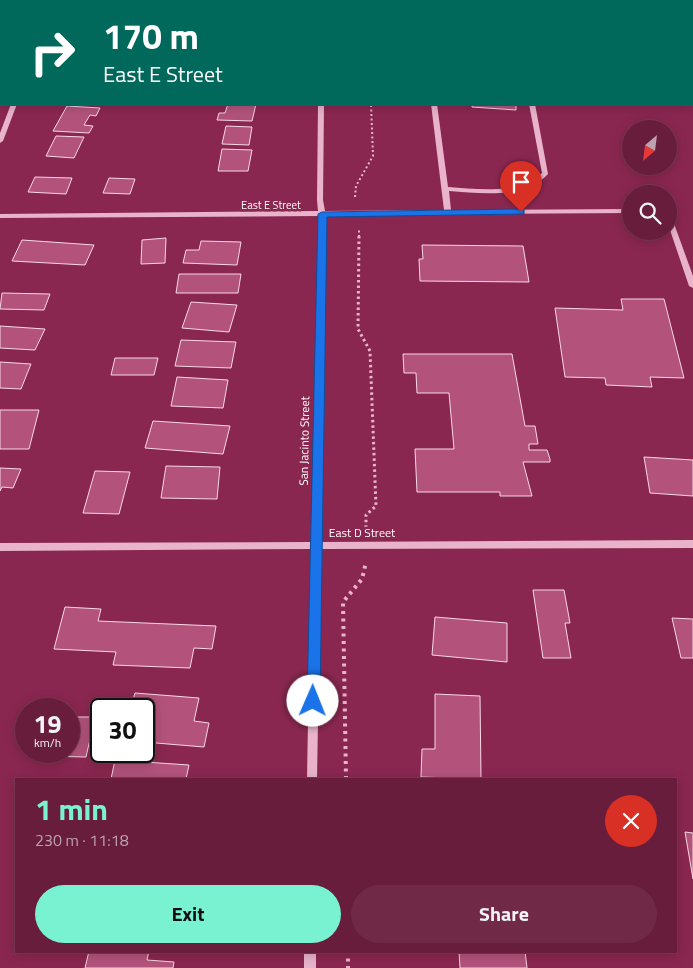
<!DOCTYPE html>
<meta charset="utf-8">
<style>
:root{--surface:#681d3c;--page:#702a47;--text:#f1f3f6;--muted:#bda2af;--line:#7b3b56;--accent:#79f2d2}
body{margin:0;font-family:"Titillium Web",sans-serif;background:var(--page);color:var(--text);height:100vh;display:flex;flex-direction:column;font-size:19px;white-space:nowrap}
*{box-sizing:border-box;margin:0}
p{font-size:16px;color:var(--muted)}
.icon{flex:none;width:28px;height:28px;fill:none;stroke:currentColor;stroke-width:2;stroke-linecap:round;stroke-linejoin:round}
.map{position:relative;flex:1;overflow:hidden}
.drawer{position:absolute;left:15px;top:778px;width:662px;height:175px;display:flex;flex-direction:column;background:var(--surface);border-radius:0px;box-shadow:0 2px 12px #0003,0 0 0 1px var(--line)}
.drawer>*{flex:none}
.top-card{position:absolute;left:0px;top:0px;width:694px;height:105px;box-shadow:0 2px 12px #0003,0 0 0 1px var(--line);background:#00695c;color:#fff;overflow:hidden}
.needle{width:32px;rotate:208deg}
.buttons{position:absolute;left:622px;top:120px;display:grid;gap:10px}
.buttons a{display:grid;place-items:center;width:55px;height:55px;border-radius:50%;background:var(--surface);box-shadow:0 2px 12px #0003,0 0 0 1px var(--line);font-size:25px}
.speed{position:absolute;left:15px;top:698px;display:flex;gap:10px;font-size:25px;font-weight:700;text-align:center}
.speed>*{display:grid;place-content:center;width:65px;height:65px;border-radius:50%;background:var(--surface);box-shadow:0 2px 12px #0003,0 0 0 1px var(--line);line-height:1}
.speed small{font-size:12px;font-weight:400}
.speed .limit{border:2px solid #111;border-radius:8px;background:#fff;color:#111}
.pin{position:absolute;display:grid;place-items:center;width:42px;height:42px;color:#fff;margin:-51px -21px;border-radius:50% 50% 50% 0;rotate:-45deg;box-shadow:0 0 5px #0007}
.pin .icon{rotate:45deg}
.me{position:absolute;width:55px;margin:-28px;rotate:1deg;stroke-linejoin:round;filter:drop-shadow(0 0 4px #0008)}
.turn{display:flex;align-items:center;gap:18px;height:105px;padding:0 20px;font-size:22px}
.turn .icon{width:65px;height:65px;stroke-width:2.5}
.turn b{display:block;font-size:35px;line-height:42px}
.round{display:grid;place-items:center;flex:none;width:52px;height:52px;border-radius:26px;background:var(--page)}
.headline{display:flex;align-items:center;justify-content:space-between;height:85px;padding:0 20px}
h1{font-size:30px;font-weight:700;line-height:38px;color:var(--accent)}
.action{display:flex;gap:10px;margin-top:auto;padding:10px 20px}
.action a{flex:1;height:58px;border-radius:30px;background:var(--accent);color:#111;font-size:20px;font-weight:700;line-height:58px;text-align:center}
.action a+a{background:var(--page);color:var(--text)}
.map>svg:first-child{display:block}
.building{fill:#b3537c;stroke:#f7d8e6}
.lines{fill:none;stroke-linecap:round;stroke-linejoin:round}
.path-far2{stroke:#e9b4cb;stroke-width:2;stroke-dasharray:2 2.5;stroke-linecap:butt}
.path-far1{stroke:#e9b4cb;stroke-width:3;stroke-dasharray:2.5 3;stroke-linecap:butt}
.path{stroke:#e9b4cb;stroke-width:4;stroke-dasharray:3 4.5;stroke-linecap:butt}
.minor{fill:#e9b4cb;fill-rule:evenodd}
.route{fill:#1a73e8;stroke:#114b97}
.labels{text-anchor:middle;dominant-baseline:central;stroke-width:5;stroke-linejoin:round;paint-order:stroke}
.far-street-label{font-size:11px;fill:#fff;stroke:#8a2750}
.street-label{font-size:12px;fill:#fff;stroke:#8a2750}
</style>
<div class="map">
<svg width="693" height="968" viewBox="0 0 693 968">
<rect width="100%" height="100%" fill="#8a2750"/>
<!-- building -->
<path class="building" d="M84,0H165L84,1Z
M228,104H256L252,121L217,120L219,113H225Z
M472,104H516V110L472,107Z
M67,106L100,108L96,116L90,115L84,125L93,126L89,133L53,131Z
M226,126L252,127L249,145L222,144Z
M56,136L84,137L74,158L46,156Z
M222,149L252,150L248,171H218Z
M35,177L72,178L66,194L28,192Z
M109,178L135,179L130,194L103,193Z
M166,238L165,263L141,264L142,240Z
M22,240L94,245L85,265L12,261Z
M201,241L241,242L237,265L183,263L186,250H199Z
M422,245L523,246L529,282L420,281L419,259H423Z
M179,274H241L238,293H176Z
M2,293L50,294L44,310L0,309Z
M621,299H664L684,378L650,377L652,387L606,385L605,378L565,377L555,308L623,310Z
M191,302L237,305L229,332L182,328Z
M0,326L45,329L35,350L0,348Z
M181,340L236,342L231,368L175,366Z
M403,354H512L525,426H535L538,444H529V450H547L550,459V462H523L532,496H500V492H417L415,449H454L449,393H417L416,373H404Z
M115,358H158L154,375H111Z
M0,362L31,364L21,389L0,388Z
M177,377L228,380L223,408L171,406Z
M0,410H39L29,449H0Z
M153,421L230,426L223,454L145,448Z
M644,457L693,460V496L650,493Z
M166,466L220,467L217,499L161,498Z
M0,468L21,469L13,488L2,487L0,491Z
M95,471L130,472L119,514L83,513Z
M533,590H564L570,623H565L571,658H543Z
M65,607L101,609L98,621L216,626L212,649L194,648L190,668L113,665L116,652L54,649Z
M435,617L507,623V662L432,655Z
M672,618L693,619V658H681Z
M135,693L199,698L194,721L209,723L204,747L144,742V709H130Z
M435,694L480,696L481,779L421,777L422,749H435Z
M69,717H95L86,757L39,756L40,751H69Z
M115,760L189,765L186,779H111Z
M685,832L693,833V879Z
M89,951H149L147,960L174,962L173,968H85Z
M459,951H525L527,968H460Z"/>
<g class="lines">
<!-- path-far2 -->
<path class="path-far2" d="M367,0L372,1
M355,197L356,186L373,156L371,104
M359,237V230"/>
<!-- path-far1 -->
<path class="path-far1" d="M359,236L358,329L370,351L376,506L366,515V528"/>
<!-- path -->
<path class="path" d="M346,779L343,602L362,579L366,562
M348,951V968"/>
<!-- minor -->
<path class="minor" d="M1,21V25L0,26V22Z
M11,104H17L3,141L0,143V133Z
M318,104H324L323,200L325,211L444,210L431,104H437L448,187C479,189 516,195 542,173L529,104H535L548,174C524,200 480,193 449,191L451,210L631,209V213L325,215L321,542L693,540V548L321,549L317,779H307L311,549L0,551V543L312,542L319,216L0,218V214L318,211L317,200Z
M669,216L672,218L693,276V288L689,286L669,227Z
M304,951H316V968H304Z"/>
</g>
<!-- route -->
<path class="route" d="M521,209L524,210V214L327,217L320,701L318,705L313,707L309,705L307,701L318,214L322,212Z"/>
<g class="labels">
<!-- far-street labels -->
<g class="far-street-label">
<text x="271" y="205">East E Street</text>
</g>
<!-- street labels -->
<g class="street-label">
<text transform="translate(304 441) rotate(-89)">San Jacinto Street</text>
<text x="362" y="532">East D Street</text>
</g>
</g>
</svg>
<div class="buttons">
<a><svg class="needle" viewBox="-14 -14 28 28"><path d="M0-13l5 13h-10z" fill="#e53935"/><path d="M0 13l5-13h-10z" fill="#bda2af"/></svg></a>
<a><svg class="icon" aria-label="search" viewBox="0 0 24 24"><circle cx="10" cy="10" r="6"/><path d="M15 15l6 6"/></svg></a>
</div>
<div class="speed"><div>19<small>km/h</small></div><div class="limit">30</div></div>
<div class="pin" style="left:521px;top:212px;background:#d93025"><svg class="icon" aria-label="arrive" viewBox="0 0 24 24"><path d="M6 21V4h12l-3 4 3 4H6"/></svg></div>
<svg class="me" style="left:313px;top:701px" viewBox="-20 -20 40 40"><circle r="19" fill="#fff"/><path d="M0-13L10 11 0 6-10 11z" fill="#1a73e8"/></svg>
<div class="top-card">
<div class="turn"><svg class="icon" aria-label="right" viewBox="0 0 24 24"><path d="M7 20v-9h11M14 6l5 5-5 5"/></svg><div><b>170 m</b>East E Street</div></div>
</div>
<section class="drawer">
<div class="headline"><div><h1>1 min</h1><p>230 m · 11:18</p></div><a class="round" style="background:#d93025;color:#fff"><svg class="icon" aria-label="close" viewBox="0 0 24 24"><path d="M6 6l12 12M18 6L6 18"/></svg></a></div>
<div class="action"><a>Exit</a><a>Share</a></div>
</section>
</div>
